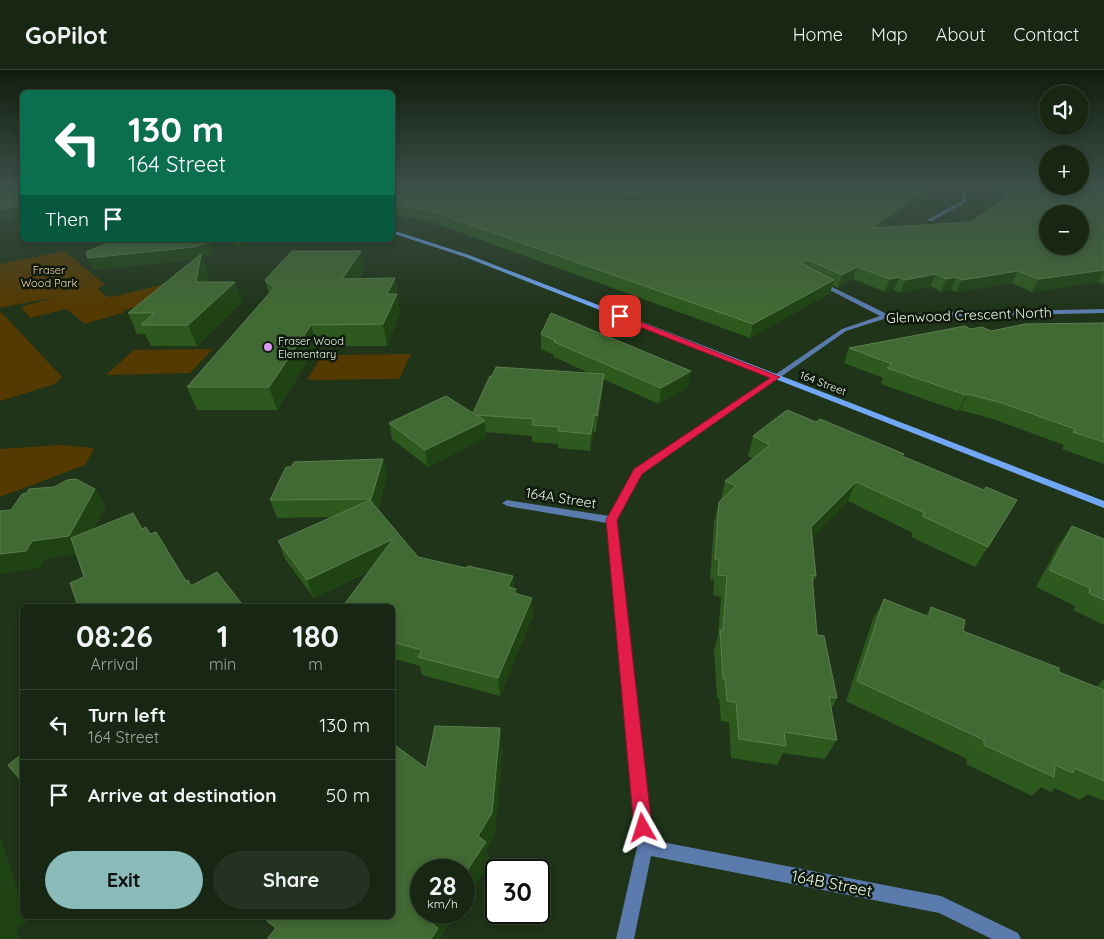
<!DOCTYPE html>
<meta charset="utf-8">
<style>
:root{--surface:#172713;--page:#243321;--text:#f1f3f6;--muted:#9ea5a0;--line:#364433;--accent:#8bbbb9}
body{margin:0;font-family:Quicksand,sans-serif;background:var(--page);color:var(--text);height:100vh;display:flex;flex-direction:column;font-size:19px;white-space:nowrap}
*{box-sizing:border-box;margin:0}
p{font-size:16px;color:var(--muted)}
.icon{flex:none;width:28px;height:28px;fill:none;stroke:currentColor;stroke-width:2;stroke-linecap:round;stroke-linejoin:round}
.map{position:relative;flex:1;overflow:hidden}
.drawer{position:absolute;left:20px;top:534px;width:375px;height:315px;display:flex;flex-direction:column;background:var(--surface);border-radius:8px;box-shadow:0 2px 8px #0003,0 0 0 1px var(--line)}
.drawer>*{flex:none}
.guide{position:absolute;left:20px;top:20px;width:375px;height:152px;border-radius:8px;box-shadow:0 2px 8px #0003,0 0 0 1px var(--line);background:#0b6e4f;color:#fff;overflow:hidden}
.fabs{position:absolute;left:1039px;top:15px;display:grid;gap:10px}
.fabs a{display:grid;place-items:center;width:50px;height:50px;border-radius:50%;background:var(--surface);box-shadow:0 2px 8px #0003,0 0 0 1px var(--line);font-size:25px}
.speed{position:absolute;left:410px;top:789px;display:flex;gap:10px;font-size:25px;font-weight:700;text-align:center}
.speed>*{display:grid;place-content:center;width:65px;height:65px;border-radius:50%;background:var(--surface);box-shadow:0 2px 8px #0003,0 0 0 1px var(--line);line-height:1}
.speed small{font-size:12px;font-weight:400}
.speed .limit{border:2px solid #111;border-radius:8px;background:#fff;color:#111}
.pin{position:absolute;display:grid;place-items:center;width:42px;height:42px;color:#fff;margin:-21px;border-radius:10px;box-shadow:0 2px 8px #0006}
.me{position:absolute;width:55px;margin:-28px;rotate:354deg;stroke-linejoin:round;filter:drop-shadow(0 0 4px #0008)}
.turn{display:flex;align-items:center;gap:18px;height:105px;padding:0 25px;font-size:22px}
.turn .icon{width:65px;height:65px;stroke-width:2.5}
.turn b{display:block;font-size:35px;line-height:42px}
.then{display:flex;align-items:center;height:48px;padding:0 25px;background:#0003;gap:10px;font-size:19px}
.eta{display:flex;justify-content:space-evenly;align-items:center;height:85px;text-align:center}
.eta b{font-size:30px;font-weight:800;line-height:35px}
.primary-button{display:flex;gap:10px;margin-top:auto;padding:10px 25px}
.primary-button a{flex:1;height:58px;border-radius:30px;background:var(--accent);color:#111;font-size:20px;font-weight:800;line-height:58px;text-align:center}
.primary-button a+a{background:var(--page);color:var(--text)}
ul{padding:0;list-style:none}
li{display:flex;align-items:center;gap:15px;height:70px;padding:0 25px;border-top:1px solid var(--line)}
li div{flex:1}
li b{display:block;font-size:19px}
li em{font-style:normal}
header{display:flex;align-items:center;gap:30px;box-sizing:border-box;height:70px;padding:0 25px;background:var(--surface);border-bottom:1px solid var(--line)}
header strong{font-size:24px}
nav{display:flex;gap:28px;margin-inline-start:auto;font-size:18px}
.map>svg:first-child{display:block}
.green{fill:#543901}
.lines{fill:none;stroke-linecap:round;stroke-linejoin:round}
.street{fill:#5b7bad;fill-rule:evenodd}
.secondary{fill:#72a6f6;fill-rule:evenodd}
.wall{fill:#2d591e}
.shaded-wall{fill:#1f4313}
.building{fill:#416933;stroke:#5b7f4f;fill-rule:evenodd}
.route{fill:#e11d48;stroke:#92132f}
.poi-dot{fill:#df98f1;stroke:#0f190d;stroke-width:2}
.labels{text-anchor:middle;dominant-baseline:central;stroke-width:5;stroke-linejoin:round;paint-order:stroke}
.far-park-label{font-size:11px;fill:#f4d9ad;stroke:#0f190d}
.far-poi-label{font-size:11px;fill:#e7f4e4;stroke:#0f190d;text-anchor:start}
.far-street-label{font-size:11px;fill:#e7f4e4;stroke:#0f190d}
.street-label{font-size:14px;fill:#e7f4e4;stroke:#0f190d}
.near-street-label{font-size:16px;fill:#e7f4e4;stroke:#0f190d}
</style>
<header>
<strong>GoPilot</strong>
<nav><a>Home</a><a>Map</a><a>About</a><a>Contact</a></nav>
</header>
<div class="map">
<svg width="1104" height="869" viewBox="0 0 1104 869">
<rect width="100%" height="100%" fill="#1f3419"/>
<!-- green -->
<path class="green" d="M65,181L105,215L97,218L106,226L111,227L198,206L211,217L124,240L125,242L85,254L66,239L30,248L21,237L55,227L0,238V194Z
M0,243H2L62,307L55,314L0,331Z
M213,279L190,303L106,305L134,280Z
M411,284L399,309L307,310L322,285Z
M61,375L94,378L85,395L0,427V379Z"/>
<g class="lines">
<!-- street -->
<path class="street" d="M949,116H955L965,122L966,132L932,151H928V149L962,131V124Z
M818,212H822L887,244L1104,239V243L887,248L846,261L642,404L617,450L652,770L941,826L1018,863L1021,869H992L939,843L651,786L634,869H616L637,777L607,453L507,436L502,433L507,430L609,446L635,400L842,259L880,246L818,214Z"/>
<!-- secondary -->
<path class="secondary" d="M392,160L469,185L1104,431V438L465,187L392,163Z"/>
</g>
<!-- wall -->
<path class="wall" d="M392,116H939L884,157L970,152L1005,129L987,116H1104V214L1098,212L1032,222L1012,213L956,222L951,220L941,222L930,216L900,223L894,220L885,222L853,209L838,218L832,215L830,223L750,268L429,151L392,144Z
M115,170H212L210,185L202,187L208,202L206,212H235L242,232L197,276H151L145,264H137L128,243L195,189L94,200L88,188Z
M223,170H261L240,176Z
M365,199L359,209L395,208L400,243L387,276H317L277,340H197L187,317L269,224L265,210Z
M1104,253V394L1062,379L1064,375L993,349L960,340L958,341L881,314L883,308L844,293L849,278L970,259L991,261Z
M541,264L688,317L659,334L603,309V319L596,362H593L590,381L558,378V374L532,372V366L486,362V367L428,397L392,369L389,353L473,343L589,303L554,287V285L541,279Z
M816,352L903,386L988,477L975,497L911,467L913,463L848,431L812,468L816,506L813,513L817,565L837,628L831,640L837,670L825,689L783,683L777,695L731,688L729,652L721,651L719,628H717L714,580L718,566L721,527L713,525L714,510L710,509L714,452L719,432L721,431L725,411L753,389L748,386L753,366Z
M383,389L387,406L378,439L418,487L466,498L513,506L514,518L517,524L533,546L500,626L422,605L420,596L392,588V536L370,501L314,528L285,489L278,471L333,447L277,448L270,430L291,397Z
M1072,456L1104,469V555L1073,540L1075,536L1036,517L1059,474Z
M884,529L926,545L931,537L963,561L1059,602L1096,617L1104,609V731L1088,724L1080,730L1055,718L1051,722L1041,717L1032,726L966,694L967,689L846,631L873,549Z"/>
<!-- shaded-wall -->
<path class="shaded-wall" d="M17,116L22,126L0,130V119Z
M660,116H688L623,141L624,131L625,128Z
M930,116H939L868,169L872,158Z
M22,135V146L0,151V139Z
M206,170H212L210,185L202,187L208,202L204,232L196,212L199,188L94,200L88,188Z
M238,170H261L240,176Z
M361,181L365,199L347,228L342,209Z
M857,197L853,209L838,218L842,205Z
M1104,200V201L1098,212L1032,222L1038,209Z
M1018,201L1012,213L956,222L962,210Z
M936,204L930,216L900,223L905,210Z
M899,207L894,220L885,222L890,209Z
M956,207L951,220L941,222L946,209Z
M395,208L400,243L387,276L383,254L387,224Z
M834,210L830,223L750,268L753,254Z
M235,212L242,232L197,276L188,255Z
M311,255L317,276L277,340L269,317Z
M691,301L688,317L659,334L661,318Z
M604,304L603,319L596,362L597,346Z
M968,324L960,340L958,341L966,325Z
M594,345L593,362L590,381L591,364Z
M485,351L486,367L428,397L425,380Z
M383,389L387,406L375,446L371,429Z
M856,412L848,431L803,477L811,457Z
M95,419L106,436L82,483L45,489L40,498L0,504V484Z
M393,469L397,487L314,528L307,510Z
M513,506L514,523L516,519L517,537L508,517Z
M532,528L533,546L500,626L498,608Z
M500,658L503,682L495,765L487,779L490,793L464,832V805L478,766Z
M0,765L22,834V846H27L28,850L16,858L19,868L17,869H0Z
M438,842H457L441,867L442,869H431V853Z"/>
<!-- building -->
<path class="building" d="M0,116H16L0,119Z
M17,116H22V135L0,139V125L18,121Z
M392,116H660L625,128L624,131L630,132L679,116H930L872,158L970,152L1015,122L1006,116H1104V200L1038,209L1018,201L962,210L956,207L946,209L936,204L905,210L899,207L890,209L857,197L842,205L806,189L802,193L804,195L834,210L753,254L428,140L392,134ZM1048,144H1080V176H1048Z
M115,170H206V173L194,177L88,188L86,182Z
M292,181H361L342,209L395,208L387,224H397L383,254L311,255L269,317H187L274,218L265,210Z
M201,184L196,212H235L188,255H141L154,243H128Z
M551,243L691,301L661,318L554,272L556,271L541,264Z
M1104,253V372L1073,362L1075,359L1002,333L968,324L966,325L887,298L892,294L849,278L965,256L970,259L982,257L991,261L1025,254Z
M496,297L604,304L597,346L594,345L591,364L558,361L559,357L532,355L534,349L476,345L485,351L425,380L389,353L446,326L473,343L490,306H492Z
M787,340L816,352L820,349L904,384L902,386L950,406L984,420L986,417L1017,430L988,477L922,446L925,443L856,412L811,457L816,506L812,505L817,565L824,566L837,628L829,627L837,670L784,662L786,676L739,669L736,632L727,631L725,609H723L720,560H723L727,506L718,505L719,490L715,489L719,432L736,416L725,411L770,375L753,366Z
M383,389L371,429L270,430L286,397H291L294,392Z
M76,409L95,419L69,466L32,471L26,481L0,484V441L11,440L22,424L27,423L29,419L54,417L67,410Z
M370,430L418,487L466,498L468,496L513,506L508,517L516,519L514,523L532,528L498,608L418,587L422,580L392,572V536H343L393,469L307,510L278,471Z
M133,443L142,459L146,457L150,464L156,462L186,511L188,510L191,516L217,502L242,534L238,536H79L77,533L70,513L84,507L71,468Z
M1072,456L1104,469V530L1089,523L1090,518L1049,500Z
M884,529L929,547L931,537L965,550L963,561L1059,598V602L1104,620V711L1074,698L1073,703L1055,695L1054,707L984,675V670L857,611Z
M435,656L500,658L492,743L478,766L486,772L464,805V800H421V842H438L431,853L438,858L431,869H267L276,858L267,851L270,846H392V673L426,698Z
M22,684V712L8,695Z"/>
<!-- sky -->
<linearGradient id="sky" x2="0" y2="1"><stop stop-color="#111d0e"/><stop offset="0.49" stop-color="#3c5049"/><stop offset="1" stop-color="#3c5049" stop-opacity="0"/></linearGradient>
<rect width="1104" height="238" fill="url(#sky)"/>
<!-- route -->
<path class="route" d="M620,244L780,307L642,404L617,450L652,758L649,764L643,767L636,764L634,758L606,450L634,399L770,308L617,248V245Z"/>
<!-- markers -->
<circle class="poi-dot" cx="268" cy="277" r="5"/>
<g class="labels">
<!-- far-park labels -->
<g class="far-park-label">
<text x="49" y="200">Fraser<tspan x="49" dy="13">Wood Park</tspan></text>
</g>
<!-- far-poi labels -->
<g class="far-poi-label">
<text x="278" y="271">Fraser Wood<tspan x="278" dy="13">Elementary</tspan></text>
</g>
<!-- far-street labels -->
<g class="far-street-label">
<text transform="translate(823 313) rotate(21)">164 Street</text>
</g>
<!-- street labels -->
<g class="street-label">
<text transform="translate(969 245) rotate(-2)">Glenwood Crescent North</text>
<text transform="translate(561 428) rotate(9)">164A Street</text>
</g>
<!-- near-street labels -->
<g class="near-street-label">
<text transform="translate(832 813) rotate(11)">164B Street</text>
</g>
</g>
</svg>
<div class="fabs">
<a><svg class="icon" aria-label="sound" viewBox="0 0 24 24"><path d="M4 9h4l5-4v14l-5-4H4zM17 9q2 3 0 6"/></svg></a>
<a>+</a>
<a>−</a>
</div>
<div class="speed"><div>28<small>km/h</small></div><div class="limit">30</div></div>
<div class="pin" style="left:620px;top:246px;background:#d93025"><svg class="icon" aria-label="arrive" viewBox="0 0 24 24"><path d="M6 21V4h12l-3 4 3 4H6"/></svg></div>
<svg class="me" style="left:643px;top:758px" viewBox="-20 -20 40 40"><path d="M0-17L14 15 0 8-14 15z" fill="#e11d48" stroke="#fff" stroke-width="4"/></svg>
<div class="guide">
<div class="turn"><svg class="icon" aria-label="left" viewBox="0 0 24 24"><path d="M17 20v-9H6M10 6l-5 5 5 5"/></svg><div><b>130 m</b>164 Street</div></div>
<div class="then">Then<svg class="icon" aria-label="arrive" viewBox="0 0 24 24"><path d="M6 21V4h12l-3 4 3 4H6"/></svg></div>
</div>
<section class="drawer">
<div class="eta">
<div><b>08:26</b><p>Arrival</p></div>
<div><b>1</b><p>min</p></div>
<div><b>180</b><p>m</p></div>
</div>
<ul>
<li><svg class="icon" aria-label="left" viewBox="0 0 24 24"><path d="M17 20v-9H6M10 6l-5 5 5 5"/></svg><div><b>Turn left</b><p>164 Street</p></div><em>130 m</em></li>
<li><svg class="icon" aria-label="arrive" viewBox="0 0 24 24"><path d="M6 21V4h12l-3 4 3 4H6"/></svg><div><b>Arrive at destination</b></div><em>50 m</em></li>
</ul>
<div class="primary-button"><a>Exit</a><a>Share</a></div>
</section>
</div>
